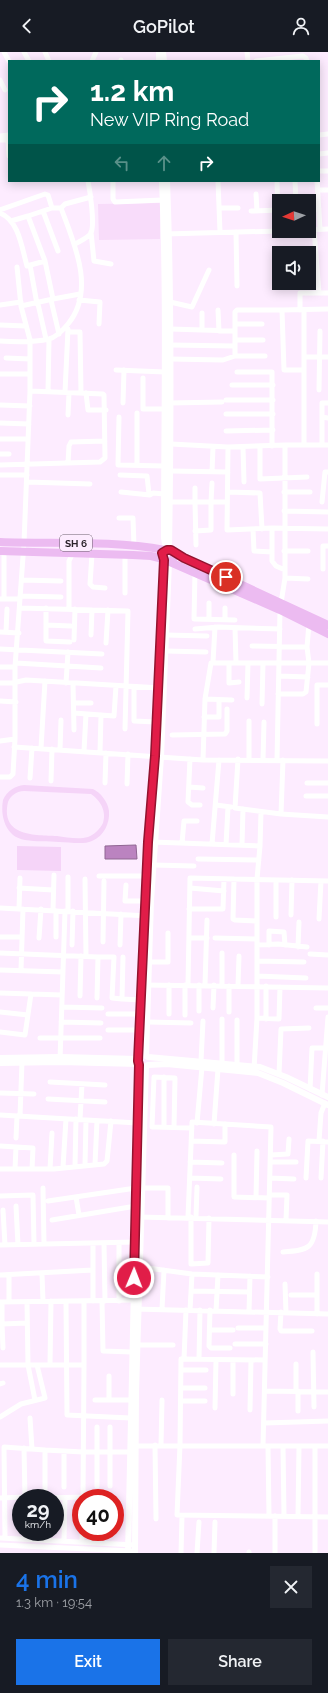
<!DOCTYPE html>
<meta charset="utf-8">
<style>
:root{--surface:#171b24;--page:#242831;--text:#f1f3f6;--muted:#9ea1a6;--accent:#1a73e8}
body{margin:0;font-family:Raleway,sans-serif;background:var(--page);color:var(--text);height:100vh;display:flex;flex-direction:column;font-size:15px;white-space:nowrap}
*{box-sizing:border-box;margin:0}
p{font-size:13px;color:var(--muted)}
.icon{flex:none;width:22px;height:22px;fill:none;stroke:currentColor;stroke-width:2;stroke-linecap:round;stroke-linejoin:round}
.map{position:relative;height:1501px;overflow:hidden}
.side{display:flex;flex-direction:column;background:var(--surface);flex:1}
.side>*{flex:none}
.guide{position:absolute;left:8px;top:8px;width:312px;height:122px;border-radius:0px;box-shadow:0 2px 10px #0003;background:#00695c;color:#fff;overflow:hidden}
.needle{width:26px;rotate:267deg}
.tools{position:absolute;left:272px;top:142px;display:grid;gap:8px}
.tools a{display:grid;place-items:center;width:44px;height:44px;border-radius:0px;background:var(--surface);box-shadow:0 2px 10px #0003;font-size:20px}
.speed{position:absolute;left:12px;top:1437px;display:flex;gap:8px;font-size:20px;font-weight:700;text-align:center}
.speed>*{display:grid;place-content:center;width:52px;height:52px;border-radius:50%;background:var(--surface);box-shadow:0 2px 10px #0003;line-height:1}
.speed small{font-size:10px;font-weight:400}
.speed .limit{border:6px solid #d22;background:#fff;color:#111}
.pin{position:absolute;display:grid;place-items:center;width:34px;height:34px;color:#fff;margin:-17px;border:2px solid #fff;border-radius:50%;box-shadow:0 1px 4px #0007}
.me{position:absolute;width:44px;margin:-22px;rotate:1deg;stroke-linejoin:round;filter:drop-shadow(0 0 3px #0008)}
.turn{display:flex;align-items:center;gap:14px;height:84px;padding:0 16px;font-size:18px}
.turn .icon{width:52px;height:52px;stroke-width:2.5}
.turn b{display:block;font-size:28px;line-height:34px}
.lanes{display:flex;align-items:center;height:38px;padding:0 16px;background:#0003;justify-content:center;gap:20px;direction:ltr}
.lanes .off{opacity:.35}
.round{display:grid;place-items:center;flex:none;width:42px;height:42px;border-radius:0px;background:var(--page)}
.head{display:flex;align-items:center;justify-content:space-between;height:68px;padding:0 16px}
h1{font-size:24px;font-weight:600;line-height:30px;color:var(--accent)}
.cta{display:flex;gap:8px;margin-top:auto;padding:8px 16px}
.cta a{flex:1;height:46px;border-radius:0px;background:var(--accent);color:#fff;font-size:16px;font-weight:600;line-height:46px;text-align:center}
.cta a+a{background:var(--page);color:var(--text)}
header{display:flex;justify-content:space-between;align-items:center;height:52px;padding:0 16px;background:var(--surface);font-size:18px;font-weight:600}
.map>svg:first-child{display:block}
.built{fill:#f8dcfa}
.green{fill:#f5d4f8;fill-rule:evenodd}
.water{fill:#bb83c0;stroke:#906693}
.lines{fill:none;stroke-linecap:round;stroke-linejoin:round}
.minor{stroke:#fff;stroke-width:5}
.tertiary{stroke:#fff;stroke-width:6}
.primary{stroke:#ecbbf1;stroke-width:8}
.route-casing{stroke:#92132f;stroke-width:10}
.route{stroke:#e11d48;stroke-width:7}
.labels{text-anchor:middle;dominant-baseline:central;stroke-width:3.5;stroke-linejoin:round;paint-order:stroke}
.shield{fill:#fdecff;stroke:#695f6a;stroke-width:1}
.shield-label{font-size:10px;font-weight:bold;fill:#2a222a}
</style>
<header><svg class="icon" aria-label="back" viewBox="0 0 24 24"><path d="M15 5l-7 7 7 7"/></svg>GoPilot<svg class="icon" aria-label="person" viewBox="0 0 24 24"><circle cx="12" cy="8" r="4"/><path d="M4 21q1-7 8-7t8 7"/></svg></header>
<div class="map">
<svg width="328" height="1501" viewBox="0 0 328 1501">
<rect width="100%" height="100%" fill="#fdecff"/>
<!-- built -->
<path class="built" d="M160,151V187L99,188L98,152Z"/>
<!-- green -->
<path class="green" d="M24,733L93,737C101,741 108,750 109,759C110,771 104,784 92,789C83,793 69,790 59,790C48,789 36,790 25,788C6,785 0,765 3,748C7,739 15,734 24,733ZM24,739L91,742C100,748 107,759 103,771C100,777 94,783 88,785C78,788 66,785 57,784C36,783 0,785 8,750C11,743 17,739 24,739Z
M17,794L61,795V819L17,818Z"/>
<!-- water -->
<path class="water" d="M136,793L137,807H105V794Z"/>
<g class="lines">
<!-- minor -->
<path class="minor" d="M4,0L9,9
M24,0L29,9
M45,0L49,9
M247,0L248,9
M92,9L96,0
M121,9V8
M256,9L303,4L306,6L307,9
M0,28L5,38
M319,83L328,82
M0,84L9,83
M0,88H9
M8,88L9,104
M319,102L328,101
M319,119H328
M113,129V147L115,150L162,148
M218,129L220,180
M295,129L296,149
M317,129L320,177
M277,131L278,158
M318,138H328
M256,142L257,159
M61,156L65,152L91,145
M219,156H238
M0,158L45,142L48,143L52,156H61C74,191 96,238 68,272C63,278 57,285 49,287C36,290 14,290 0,289
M309,158L319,157
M43,159L58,199
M251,159L279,158
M0,161C19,168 22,197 27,214L45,209
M11,169L28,164
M314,177L319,241
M309,178L328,177
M91,180L94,209L111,212
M236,180L237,234
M165,182L279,179
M75,192C80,189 88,186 91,181C95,172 90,139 88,129
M30,213L37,252
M17,215L21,254
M53,247L80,242
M51,248L59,282
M79,248L100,250L99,272
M170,250L192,255L209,218
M38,252L46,287
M0,253L21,250
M218,258L219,279
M300,258V241H328
M304,258V392
M202,261V278
M235,272H262
M0,273L26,274
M170,277L235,279
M68,280H80L81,341
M235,288H263
M170,293L235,294V260L237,258H282
M235,294V304H265
M304,305H328
M6,306L30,307
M170,307L223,308L235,304
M116,318L165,320
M304,318H284L282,258L328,257
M237,320H272V394
M0,322H30
M143,326V357H165
M232,333H273
M319,338L320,279
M48,340L49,287
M65,340L68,277
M86,341L88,358H106
M226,348H273
M123,351L124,318
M170,351L222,350
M0,353L30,354
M137,361V413
M226,362H273
M68,363L69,341
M119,365L118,413L165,414
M322,365L328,366
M0,371L29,372
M226,379L273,378
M0,387H28
M171,392L228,395L285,393H328
M322,393V351H328
M260,394V427L307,425
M228,395L227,478L272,476L328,477
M243,395L244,430
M0,402H9
M68,411L69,394L71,390L105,389
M0,413L100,410L105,406L104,343L103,342L30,339
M171,419L228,420
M212,420L213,395
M0,423H27
M120,423L147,424L149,442
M27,430L90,432
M212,431L211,450H227
M121,440L150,443L153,441L164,442
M228,440L260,441L262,477
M284,440H310
M170,450H195V436
M322,450L325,420H328
M284,459L328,460
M119,466H133L134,494
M272,476V509L276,514L285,518
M253,477L254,499L272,500
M195,479L211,478V450H195L196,493
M284,499H308
M92,502L90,532L93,535L105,536
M323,517V494H328
M195,520L194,567L235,568
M285,526L308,527
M22,528L61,529
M125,541V503
M20,544L61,545
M0,547H20
M4,547V499
M281,551L285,526V393
M20,556L128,559L125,677
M46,556V589L70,590
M69,556V509L73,501V491
M209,567V551
M225,567V556
M46,573L71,574
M235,576L236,611
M195,577L218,575L280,577
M0,580L19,581
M6,580L7,557
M91,583L92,558
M166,583L207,584
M74,588L75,557
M106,591L108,558
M252,594L307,595L309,611L306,640L303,642H278
M307,595L309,572
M0,597L102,602
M166,599L206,600
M213,610L215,575
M16,611L101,616
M229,611V631L239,630
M0,615H15
M279,624L308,625
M0,631H12L26,628L161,636
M66,631L68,600
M73,631L74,678
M134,635V669L156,670
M247,646L248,611
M205,647L232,648
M0,649L16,650
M74,651H91
M262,652L263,611
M74,661L114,664L116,634
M204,665H219V648
M317,672V633H328
M172,683L225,682L227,679V657
M0,689L15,687
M14,695L203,708L328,709
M41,696L45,629
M60,698L61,668
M84,699L86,662
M100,700L101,663
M190,707L188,750L192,753H200
M238,707L235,756L281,762L328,765
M203,708L205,647L211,611H328
M249,708V669
M263,708L264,670
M277,708L280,558
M0,725H10L13,722L15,687V615L24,491L30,339V288L21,254L53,247L45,209L28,164L52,156
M30,726L32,696
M51,729L52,697
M105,731L106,701
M307,731H328
M127,732L128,702
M189,735L203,736
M306,744H328
M216,753L231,755
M281,762L283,708
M152,790L260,794
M182,791L184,769H197
M212,792L219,708
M226,793L228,755
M242,793L243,757
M198,807L259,808
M153,813L194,814
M99,824H147
M85,827L86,904
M234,827L233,867L235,868L257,869
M126,833L125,849H145
M19,836L53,838
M190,836L224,839
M0,856L148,864
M19,857L20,826
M189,857H223L224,827
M53,858L54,823
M68,859V825
M291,863L292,828
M276,865V828
M319,867L321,829
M0,885H22
M56,885V859
M39,886L41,857
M189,886H207
M215,886L257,887
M103,890L104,829
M72,893L73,859
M120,893L121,862
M257,893L278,892L307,895
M269,893V879L284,880L285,893
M298,895L299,870
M0,901L98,905L97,946
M310,902L328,903
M98,905H114L112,946L122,947
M123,905L122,947L142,948
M257,909L304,910
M150,910H168V881
M0,918L63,920
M21,918L23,857
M257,924L306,926
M145,933L328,936
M188,933L190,826L328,829
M205,933L207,868
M222,934V901
M238,934L239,904
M266,934V967
M0,941L62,943
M80,944L81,904
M62,955L102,956
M213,956L214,933
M316,956H328
M199,959V933
M0,960L28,963
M229,960V934
M108,962H141
M169,962V933
M185,963V933
M257,966L279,967L280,935
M237,968V1012
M61,970L101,971
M148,970L191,971
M108,978H140
M0,980L25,983L31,942
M40,986H100
M60,1008L65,859
M201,1009L203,969
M222,1011V967
M254,1017L257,966V827L260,794L261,760
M279,1022L281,977L309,976
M50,1030L105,1033
M310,1037L312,996H325
M0,1041L34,1042
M322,1043L328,965
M48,1047L105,1050
M0,1063L138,1071
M20,1064L22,1010
M80,1067L82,1032
M197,1071L202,1015
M214,1072L218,1017
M164,1075V1025
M174,1075L175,1026L154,1025L152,1075H154L192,1076
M16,1086L17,1064
M191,1089L225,1090V1072
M319,1089L321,1061L325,1051
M0,1094L33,1096L32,1117
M234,1103V1145L269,1146
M271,1103L288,1102L289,1087
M190,1110L222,1111
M271,1110H296
M95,1112L97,1069
M85,1113L86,1068
M75,1114L76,1067
M63,1115L66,1067
M0,1117H54L104,1112L107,1109L111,1069
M15,1117L16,1095
M50,1117L52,1081
M190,1126L221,1127
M270,1126L294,1127
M306,1126L308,1089L328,1090
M321,1126L323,1089
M43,1136L44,1192
M270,1143H287L286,1168
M0,1144L33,1143L34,1192
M76,1145L79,1163
M256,1146L257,1099
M48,1149L136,1136H168V1166
M16,1154L18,1193
M3,1158L5,1193
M139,1165L328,1170
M188,1165L192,1070L271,1075L263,1394
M191,1165V1212L208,1211L209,1166
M196,1165L197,1135
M52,1168L136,1154
M93,1191V1249
M104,1191L105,1249
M119,1191V1249
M0,1193L135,1190
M283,1200C308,1198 315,1197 316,1169
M140,1215L192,1222L268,1225
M42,1222L43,1249
M317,1222V1262
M0,1223L93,1218
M285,1232L286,1261
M191,1239L249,1240
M291,1243H317
M102,1249L103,1299L132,1300
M0,1250L136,1248
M2,1250V1272L27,1271
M9,1250V1223
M27,1250L28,1313L35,1348
M66,1250L67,1363L130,1366
M135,1257L328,1262
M162,1257L164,1218
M190,1258L192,1222
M210,1258L209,1294L211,1296H230
M216,1259L218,1223
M249,1260L250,1224
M281,1260L280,1277L281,1279H312
M2,1272L3,1296
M238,1276H266
M210,1278H233
M235,1292H266
M137,1293H173
M313,1300L314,1355
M184,1307L186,1258
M199,1307L200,1258
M265,1308L181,1307L180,1393L177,1463L328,1465
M0,1313H84V1249
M50,1313L51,1249
M181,1318H206
M109,1324V1348
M0,1332L3,1331
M181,1336H205
M265,1339L328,1340
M296,1339V1312
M298,1339V1359
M233,1342V1308
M95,1348H130
M181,1349H205
M215,1356L216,1308
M250,1358L251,1308
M0,1365L21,1352L45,1346L37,1313
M30,1366L32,1397
M265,1371L328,1369
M155,1393L156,1467
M161,1393L162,1348
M132,1394H328
M268,1394L269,1464
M283,1394L284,1464
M315,1394V1500
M24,1396L25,1446
M45,1398L83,1400H129
M97,1434V1375
M110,1434V1375
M64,1435V1399
M0,1446L25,1445
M49,1446L83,1445
M83,1446L84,1313
M275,1464V1501
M298,1464L299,1394
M0,1486L135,1493
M5,1486L4,1395L45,1398V1446
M25,1487V1480
M45,1488V1480
M64,1489L65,1446
M82,1490V1480
M0,1493L132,1499
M181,1501L182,1464
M197,1501L199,1470
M214,1501L215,1470
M249,1501V1500"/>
<!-- tertiary -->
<path class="tertiary" d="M159,0V9
M163,0L164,9
M162,129C167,248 164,367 164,486L166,498
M167,129C172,252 171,375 169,498
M146,1004L151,849L161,705L169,510
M139,1005L145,849L155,704L164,508
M148,1005L260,1015L286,1025L328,1045
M0,1006L60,1005L138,1007
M0,1011L60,1010L139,1012
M148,1013L167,1012L258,1021L283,1031L328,1053
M128,1501L139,1013
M135,1501L136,1340L146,1014"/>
<!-- primary -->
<path class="primary" d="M0,490C55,492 111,488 165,498
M0,499L133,503L151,504L163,507
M173,499L174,505L172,509L167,510L164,508L162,503C166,492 177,502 184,506L328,573
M170,510L280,558L328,582"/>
</g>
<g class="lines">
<defs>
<path id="route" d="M134,1226L139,1013L138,1009L148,790L155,704L164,508L162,501L167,498H171L184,506L226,525"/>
</defs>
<!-- route casing -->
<use href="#route" class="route-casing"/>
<!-- route -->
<use href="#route" class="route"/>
</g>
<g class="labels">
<!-- shield labels -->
<rect class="shield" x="60" y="483" width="32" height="16" rx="3"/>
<g class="shield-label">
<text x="76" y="491">SH 6</text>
</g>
</g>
</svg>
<div class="tools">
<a><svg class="needle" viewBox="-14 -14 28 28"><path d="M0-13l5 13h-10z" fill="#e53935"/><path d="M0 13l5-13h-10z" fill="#9ea1a6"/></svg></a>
<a><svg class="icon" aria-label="sound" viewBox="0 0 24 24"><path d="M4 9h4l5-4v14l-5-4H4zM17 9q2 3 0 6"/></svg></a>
</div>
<div class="speed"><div>29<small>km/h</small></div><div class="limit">40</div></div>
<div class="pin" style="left:226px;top:525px;background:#d93025"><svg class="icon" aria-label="arrive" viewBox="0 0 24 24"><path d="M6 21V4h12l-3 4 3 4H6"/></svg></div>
<svg class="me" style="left:134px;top:1226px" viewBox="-20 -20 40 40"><circle r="17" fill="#e11d48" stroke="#fff" stroke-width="3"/><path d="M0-11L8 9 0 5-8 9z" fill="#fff"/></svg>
<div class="guide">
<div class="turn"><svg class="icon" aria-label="right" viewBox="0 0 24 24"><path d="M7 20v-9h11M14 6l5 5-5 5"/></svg><div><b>1.2 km</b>New VIP Ring Road</div></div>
<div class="lanes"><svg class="icon off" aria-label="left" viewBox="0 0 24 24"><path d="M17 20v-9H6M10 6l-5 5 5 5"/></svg><svg class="icon off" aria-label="ahead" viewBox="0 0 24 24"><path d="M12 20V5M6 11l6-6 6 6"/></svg><svg class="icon" aria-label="right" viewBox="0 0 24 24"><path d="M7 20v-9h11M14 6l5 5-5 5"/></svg></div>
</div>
</div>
<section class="side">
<div class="head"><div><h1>4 min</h1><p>1.3 km · 19:54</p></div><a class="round"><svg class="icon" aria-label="close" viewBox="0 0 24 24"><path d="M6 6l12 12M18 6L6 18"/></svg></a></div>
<div class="cta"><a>Exit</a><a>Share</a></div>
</section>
